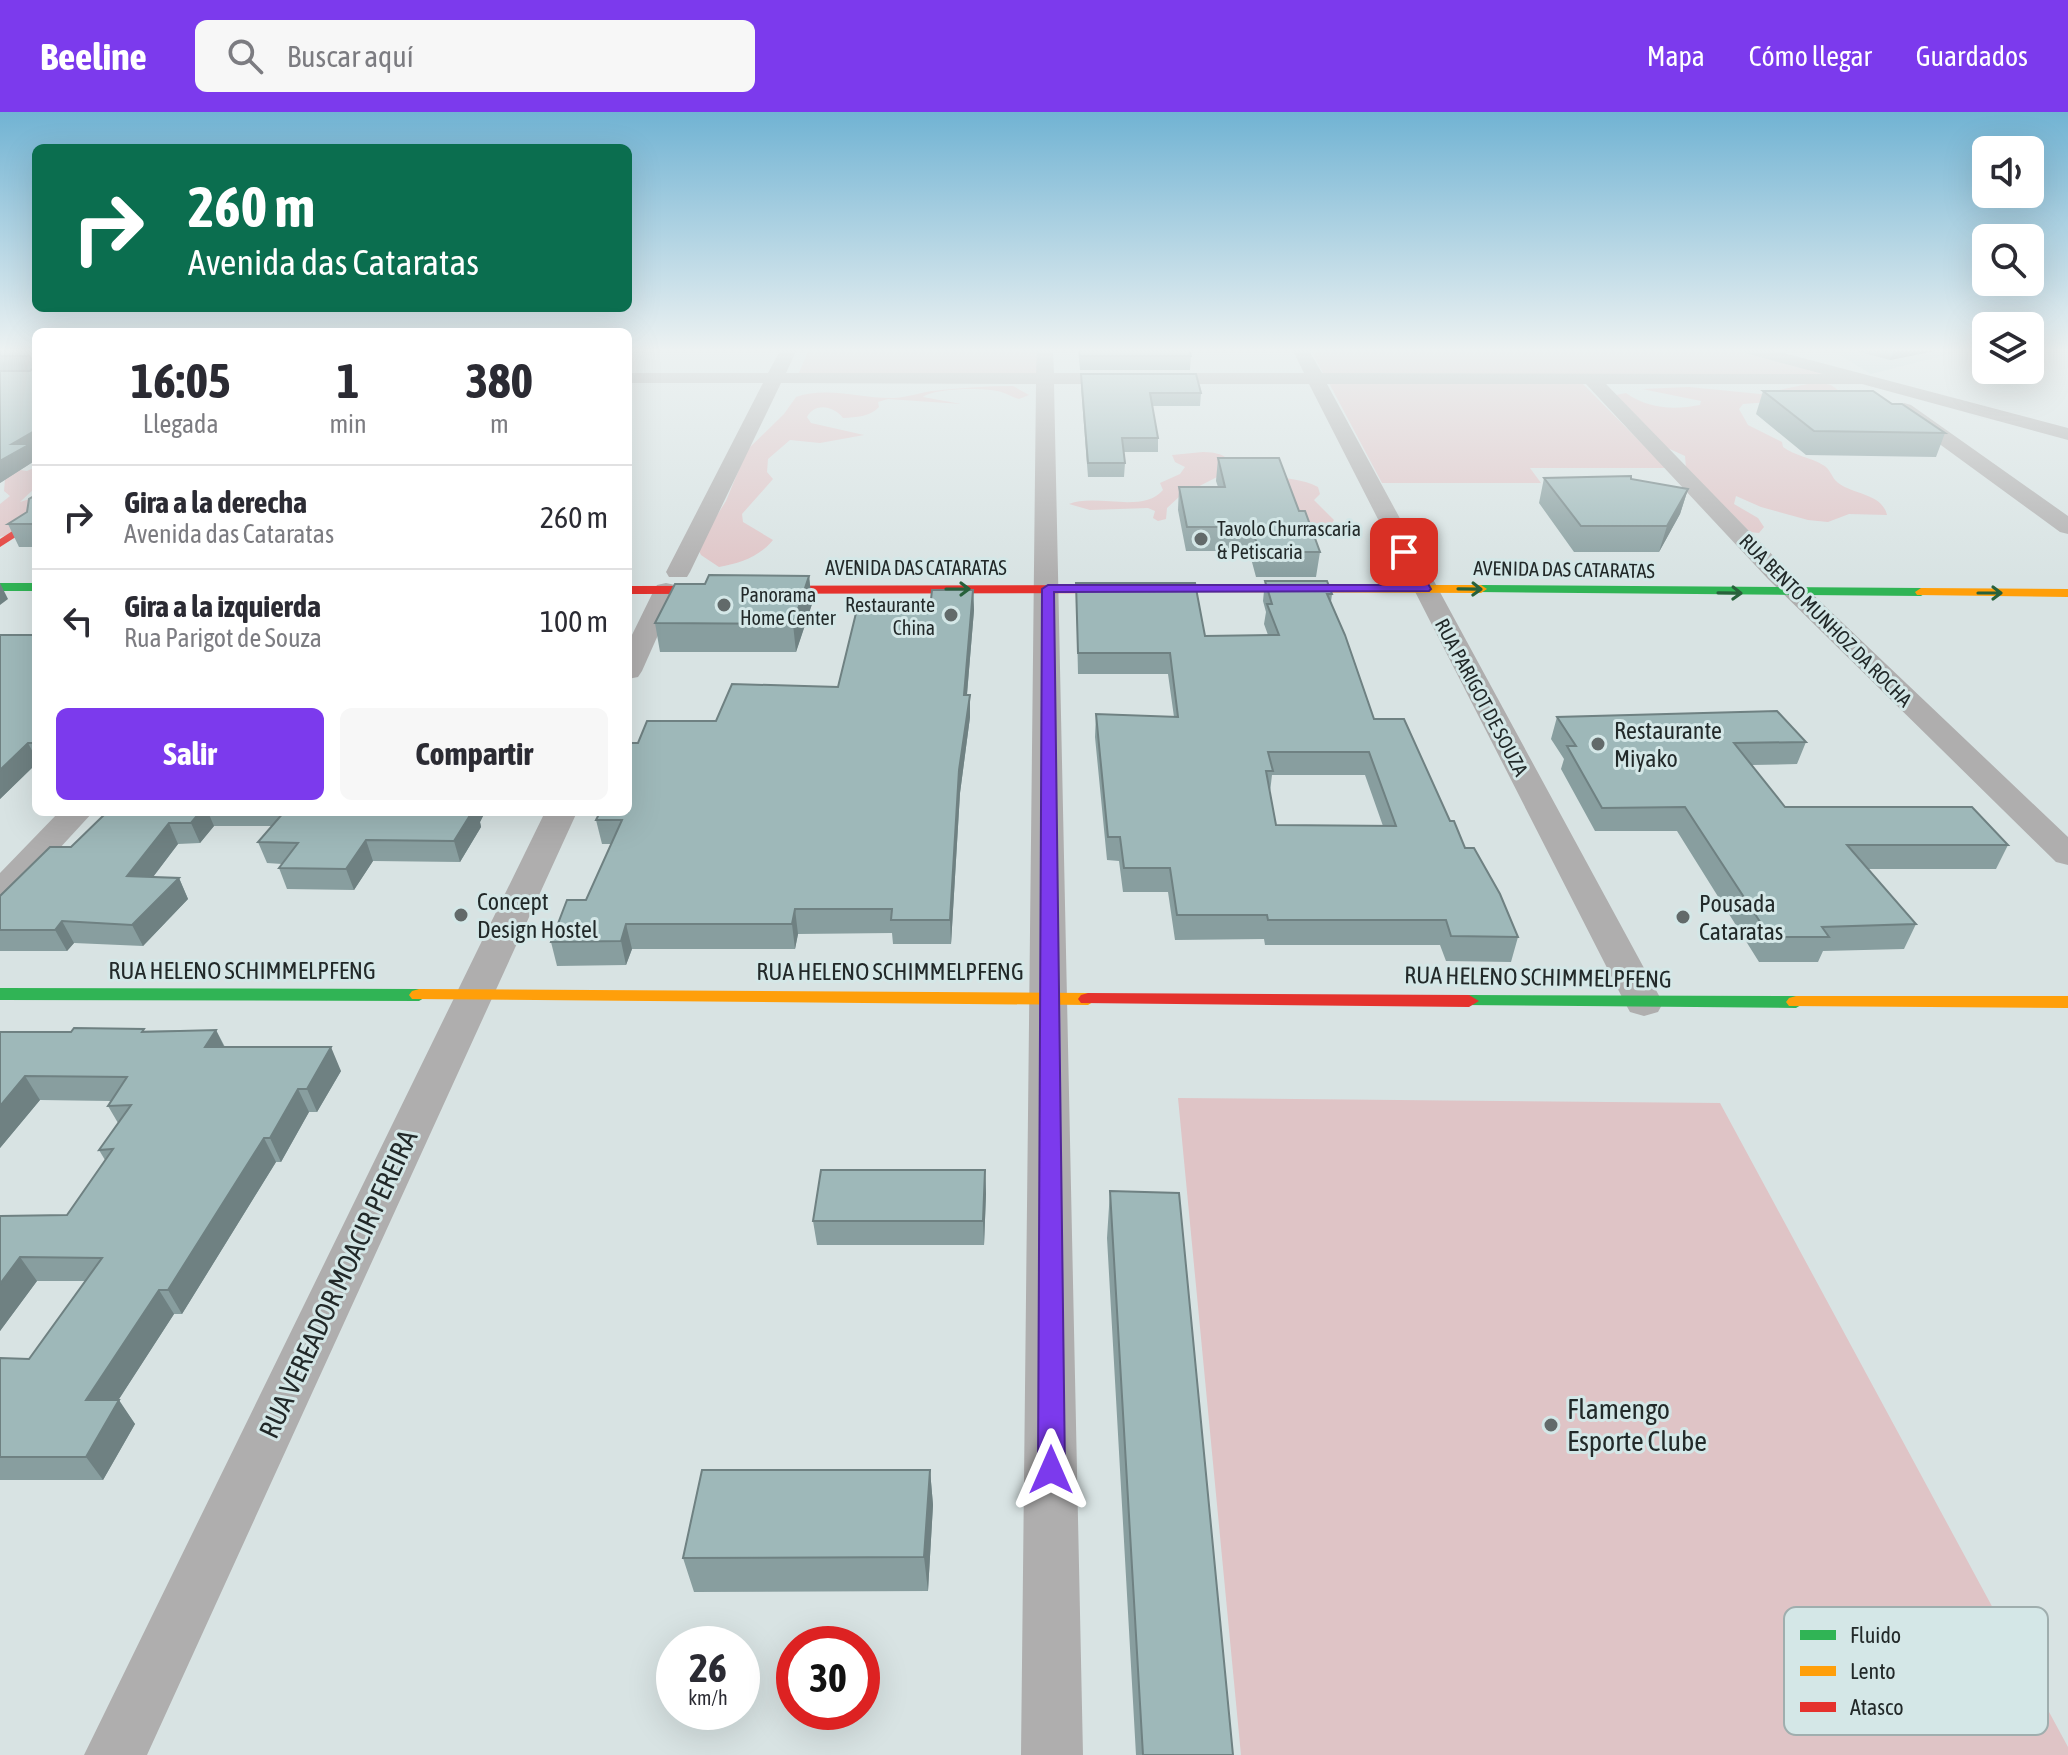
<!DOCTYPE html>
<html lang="es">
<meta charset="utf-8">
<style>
:root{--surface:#fff;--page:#f7f7f7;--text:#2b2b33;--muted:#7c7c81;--line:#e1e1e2;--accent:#7c3aed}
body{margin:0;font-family:"Asap Condensed",sans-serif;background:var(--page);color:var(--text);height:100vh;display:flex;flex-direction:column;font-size:30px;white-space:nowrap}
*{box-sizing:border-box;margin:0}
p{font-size:26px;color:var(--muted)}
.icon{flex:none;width:44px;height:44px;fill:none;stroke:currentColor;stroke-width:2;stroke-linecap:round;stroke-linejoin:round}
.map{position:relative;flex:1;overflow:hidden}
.details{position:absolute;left:32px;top:216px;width:600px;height:488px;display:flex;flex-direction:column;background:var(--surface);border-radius:12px;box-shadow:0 8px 32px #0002}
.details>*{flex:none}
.guide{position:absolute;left:32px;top:32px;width:600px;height:168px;border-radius:12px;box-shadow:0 8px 32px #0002;background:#0b6e4f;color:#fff;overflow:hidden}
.controls{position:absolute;left:1972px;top:24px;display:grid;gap:16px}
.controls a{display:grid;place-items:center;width:72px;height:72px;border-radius:12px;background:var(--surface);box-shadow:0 8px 32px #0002;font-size:40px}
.speed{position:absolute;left:656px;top:1514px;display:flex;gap:16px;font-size:40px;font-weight:700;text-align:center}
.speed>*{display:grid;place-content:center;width:104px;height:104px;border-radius:50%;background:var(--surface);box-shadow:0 8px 32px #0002;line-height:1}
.speed small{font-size:20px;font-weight:400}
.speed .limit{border:12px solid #d22;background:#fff;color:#111}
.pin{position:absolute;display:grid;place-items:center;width:68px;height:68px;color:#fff;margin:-34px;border-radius:16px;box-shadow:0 4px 12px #0006}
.me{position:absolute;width:88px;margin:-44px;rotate:0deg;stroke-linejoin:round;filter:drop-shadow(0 0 6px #0008)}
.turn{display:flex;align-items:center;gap:28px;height:168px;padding:0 24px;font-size:36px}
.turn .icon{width:104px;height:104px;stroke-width:2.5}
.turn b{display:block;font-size:56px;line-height:68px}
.eta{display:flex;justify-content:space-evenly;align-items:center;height:136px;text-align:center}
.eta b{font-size:48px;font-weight:700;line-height:56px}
.cta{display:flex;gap:16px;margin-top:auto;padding:16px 24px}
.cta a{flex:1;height:92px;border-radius:12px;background:var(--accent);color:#fff;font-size:32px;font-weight:700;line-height:92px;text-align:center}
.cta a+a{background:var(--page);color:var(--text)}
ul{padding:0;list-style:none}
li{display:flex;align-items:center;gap:24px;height:104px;padding:0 24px;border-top:2px solid var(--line)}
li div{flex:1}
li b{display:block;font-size:30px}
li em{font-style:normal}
header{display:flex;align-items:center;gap:48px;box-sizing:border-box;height:112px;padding:0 40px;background:var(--accent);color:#fff}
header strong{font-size:38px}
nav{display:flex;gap:44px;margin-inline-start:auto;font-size:28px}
.search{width:560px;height:72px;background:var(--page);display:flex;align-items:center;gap:20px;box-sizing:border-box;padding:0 28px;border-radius:12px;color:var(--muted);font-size:30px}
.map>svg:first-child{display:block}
.built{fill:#c4d8d9}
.green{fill:#dfc4c6}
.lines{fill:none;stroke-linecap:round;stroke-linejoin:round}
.street{fill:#afaeae;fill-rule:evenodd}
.fast{fill:#30b455;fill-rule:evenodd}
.slow{fill:#ff9f0a;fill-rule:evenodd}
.jam{fill:#e5322d;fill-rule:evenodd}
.wall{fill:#889e9f;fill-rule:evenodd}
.shaded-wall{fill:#6f8182}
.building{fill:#9eb8b9;stroke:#6f8182;stroke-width:2;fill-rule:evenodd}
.oneway{stroke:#28613b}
.route{fill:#7c3aed;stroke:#51269a;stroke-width:2}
.poi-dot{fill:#626a6a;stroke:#d4e7e7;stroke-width:3}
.labels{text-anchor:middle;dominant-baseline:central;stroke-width:6;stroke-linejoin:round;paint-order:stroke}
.far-poi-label{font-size:20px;fill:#222929;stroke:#d4e7e7;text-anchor:start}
.far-street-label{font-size:20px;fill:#222929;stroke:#d4e7e7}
.poi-label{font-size:24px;fill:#222929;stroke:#d4e7e7;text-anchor:start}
.street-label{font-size:24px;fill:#222929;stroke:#d4e7e7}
.near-street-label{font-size:28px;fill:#222929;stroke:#d4e7e7}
.near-poi-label{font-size:28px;fill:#222929;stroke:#d4e7e7;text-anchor:start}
.key{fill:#d4e7e7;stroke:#9faeae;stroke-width:2}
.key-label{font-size:22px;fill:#222929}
</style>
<header>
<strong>Beeline</strong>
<div class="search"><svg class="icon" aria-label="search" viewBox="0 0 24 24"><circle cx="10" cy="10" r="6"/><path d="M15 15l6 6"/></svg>Buscar aquí</div>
<nav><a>Mapa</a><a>Cómo llegar</a><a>Guardados</a></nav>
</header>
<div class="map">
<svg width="2068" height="1643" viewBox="0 0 2068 1643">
<rect width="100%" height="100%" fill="#d8e3e3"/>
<!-- built -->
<path class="built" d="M1830,237H1970L1871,262Z"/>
<!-- green -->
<path class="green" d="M809,237H1040V262L798,263Z
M1310,237H1747L1834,260V264L1323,261Z
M1817,270L1831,273L1846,284L1743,292L1739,297L1748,313L1782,330L1783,335C1795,344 1810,345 1823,353C1830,357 1831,363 1835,368C1849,383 1882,380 1887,403L1849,402L1828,410L1808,408L1761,395L1736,384L1734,392L1758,406L1764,415L1759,421L1750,420L1686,356L1685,344L1661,333L1616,283L1626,281C1648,297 1674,298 1700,293L1701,289L1642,277L1689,275L1760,282Z
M1329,271H1582L1666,356H1530L1541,371H1382Z
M1013,274L1029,283L1019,287C1012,285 1006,281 1001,280C986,275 934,276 923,285L961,292L888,287L878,290L879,295C870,305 856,305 843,306C834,294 815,290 807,305L811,311L864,323L820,331L790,328L768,347L767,360L773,367L742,402L743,410L773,428C759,445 740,451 719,455L701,443L697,435L726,389L747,338L784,302L796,285C828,274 861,287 895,286C907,285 920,281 932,279C959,276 986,274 1013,274Z
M1203,340C1229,341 1223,347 1243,357C1266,369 1294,362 1318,375L1320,382L1314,388L1334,408L1330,415L1315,417L1217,365L1180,384L1167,396L1166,407L1158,409L1153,406L1155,399L1148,396L1090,398L1069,392C1096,381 1143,402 1163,378L1160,371L1180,362L1185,355L1175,350L1172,343Z
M36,355V375L20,390L36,385V416L0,425V392L10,384L4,379L6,356L27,359Z
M1178,986L1720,991L2068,1635V1643H1241Z"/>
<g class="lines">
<!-- street -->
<path class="street" d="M781,237H797L786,261H1036L1037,237H1053L1054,261H1304L1292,237H1308L1322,261L1823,262L1745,241L1743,237H1769L2068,316V328L1862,272H1606L1786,457L2068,725V753L2056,750L1768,467L1586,272H1327L1663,891L1658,900L1644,904L1630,900L1625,891L1309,272H1054L1083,1643H1021L1036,272L781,271L690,460L687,465H669L666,460L763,271H628V261H768Z
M1904,291L1911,293L2068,404V422L2060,420L1897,301L1895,297Z
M666,471L675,473L678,478L642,559L638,565L628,567V531L654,478L657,473Z
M59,700H93L12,788L0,791V761Z
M545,700H577L147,1643H84Z"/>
<!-- fast -->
<path class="fast" d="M0,471H36V479H0Z
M1481,473L1921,476L1927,480L1921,484L1477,480V474Z
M0,876L419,877L429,883L419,889L0,888Z
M1469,883L1796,884L1806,890L1796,896L1462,893L1459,889Z"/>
<!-- slow -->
<path class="slow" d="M1168,473H1481L1487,477L1481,481L1164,480V474Z
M1921,476L2068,477V485L1917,483L1915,480Z
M419,877L1088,881L1098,887L1088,893L412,887L409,883L412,879Z
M1796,884H2068V896L1789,894L1786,890L1789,886Z"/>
<!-- jam -->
<path class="jam" d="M36,404V412L0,435V427Z
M628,474L1168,473L1174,477L1168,481L628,482Z
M1088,881L1469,883L1479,889L1469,895L1081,891L1078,887L1081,883Z"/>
</g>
<!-- wall -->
<path class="wall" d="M0,237H36L33,339L36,348L0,371L31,258L0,259Z
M1078,237H1189L1191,244L1190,258H1080Z
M1849,237H1945L1890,248Z
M1081,262L1201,281L1200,294H1152L1158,326V340H1124L1125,351L1124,365H1088L1081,275Z
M1763,279L1945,321L1936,345L1806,343L1756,302Z
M1218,346L1299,399L1320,440L1316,465H1256L1249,439H1186L1178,398L1179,375H1218L1216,369Z
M1544,366L1631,367L1688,377L1680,402L1659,440H1574L1539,391Z
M36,383V435H19L8,412L27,400Z
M809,464L812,492L796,540H660L655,511L705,472Z
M1265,469L1332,482L1331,490L1374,607L1450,709L1518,825L1511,850L1446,849L1440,833H1265L1264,827L1175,828L1168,780H1123L1119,749L1107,748L1095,625L1096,602L1174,605L1168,562H1078L1076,471L1205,524L1268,523L1264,512L1266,500L1263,489ZM1272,663H1365L1383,714L1276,713L1270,680Z
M973,478L974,498L967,583H970V605L960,681L951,832H893L892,821L798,822L795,837H632L626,853L557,854L551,830L586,788L611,732H602L596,708L638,631L838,575L930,497Z
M36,523V652L0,687Z
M1557,605L1806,630L1797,652L1752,653L1785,695L2008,733L1996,757H1868L1916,812L1904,837L1823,839L1818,850H1759L1677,719H1595L1561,657L1564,647L1551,627Z
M107,700H485L480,710L481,715L460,750L373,749L354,778L287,777L279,756L282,752L267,751L258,730L272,714H214L200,731L178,732L153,765L179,766L188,787L143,834L74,831L67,839H0V784L71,735Z
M216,918L225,935L341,959L317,1000H309L281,1050H276L182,1202H174L118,1288L135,1312L103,1368H0V1246L29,1247L85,1169H37L0,1219V1104L67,1103L105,1048L99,1038L118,1011L108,994L111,989L40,988L0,1036V920Z
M985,1058L986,1082L984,1133H817L813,1109Z
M1110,1079L1233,1643H1136L1107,1126Z
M930,1358L933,1393L928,1479L694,1480L683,1446Z"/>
<!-- shaded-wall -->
<path class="shaded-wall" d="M1894,237H1945L1890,248Z
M36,318V338L33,339L36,348L0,371V349L12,332Z
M1688,377L1680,402L1659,440L1667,414Z
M809,464L812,492L796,540L793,512Z
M0,471L8,487L0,493Z
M973,478L974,498L965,605L964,583Z
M970,583V605L960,681L951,832L950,808L959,658Z
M28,631L36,646V652L0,687V658Z
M200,700H208L214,714L200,731L191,711Z
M472,700H485L480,710L481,715L460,750L454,729Z
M169,711L178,732L137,786L127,764Z
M366,728L373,749L354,778L346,757Z
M179,766L188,787L143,834L132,813Z
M795,797L798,822L795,837L792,812Z
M62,809L74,831L67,839L55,818Z
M626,812L632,837L626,853L621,829Z
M216,918L227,941L205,935Z
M331,935L341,959L317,1000L307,977Z
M25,964L40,988L0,1036V994Z
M298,977L309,1000L281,1050L270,1026Z
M264,1026L276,1050L182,1202L168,1178Z
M985,1058L986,1082L984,1133L983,1109Z
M20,1145L37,1169L0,1219V1172Z
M159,1178L174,1202L103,1312L86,1288Z
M119,1288L135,1312L103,1368L86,1345Z
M930,1358L933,1393L928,1479L924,1445Z"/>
<!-- building -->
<path class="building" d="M0,237H36V318L12,332H30L0,349V259H30L33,256L30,244H0Z
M1079,237H1189L1191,244H1080Z
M1081,262H1196L1201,281H1150L1158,326H1122L1125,351H1088Z
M1763,279H1873L1892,292H1902L1945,321L1814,319Z
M1218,346H1279L1299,399H1305L1320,440H1259L1252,415H1187L1179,375H1225Z
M1631,364V367L1688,377L1667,414H1581L1544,366Z
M36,383V412H8L27,400L29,387Z
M709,463L809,464L793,512L655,511L675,472H705Z
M1265,469H1327L1332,482H1327L1345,523L1374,607H1404L1450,709H1454L1465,736H1474L1500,782L1518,825L1451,824L1446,808H1268L1267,803H1177L1170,756H1124L1120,725H1108L1096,602L1178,605L1170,541H1078L1076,471H1195L1205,524L1279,523L1267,492H1272ZM1268,640H1369L1396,714L1276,713L1266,659H1273Z
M932,478H973L964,583H970L959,658L950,808H891L892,797H795L792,812H626L621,829L551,830L567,788H586L622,708H596L600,700H628V638L631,631H638L647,609H716L732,572L838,575L857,497H930Z
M0,523H36V631H28L0,658Z
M1777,599L1806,630L1734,631L1785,695H1972L2008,733H1847L1916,812L1822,815L1829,825H1770L1685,695L1602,696L1567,634H1576L1557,605Z
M107,700H200L191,711H169L127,764L179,766L132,813L62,809L55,818H0V784L50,735H71Z
M284,700H472L454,729L366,728L346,757L279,756L298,731L258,730Z
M74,916L144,917L142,920L216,918L205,935H331L307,977H298L270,1026H264L168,1178H159L86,1288H119L86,1345H0V1246L29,1247L102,1146L20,1145L0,1172V1104L67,1103L113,1037L99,1038L131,993L108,994L127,965L25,964L0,994V920H71Z
M821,1058H985L983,1109H813Z
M1110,1079L1179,1081L1233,1643H1143Z
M702,1358H930L924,1445L683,1446Z"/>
<!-- one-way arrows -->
<defs><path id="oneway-shaft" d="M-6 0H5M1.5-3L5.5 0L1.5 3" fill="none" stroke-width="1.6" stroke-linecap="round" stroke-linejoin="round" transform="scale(2)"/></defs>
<g class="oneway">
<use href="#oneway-shaft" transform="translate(958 477)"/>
<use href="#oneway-shaft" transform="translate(1470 477) rotate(1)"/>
<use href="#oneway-shaft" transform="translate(1730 481) rotate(1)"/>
<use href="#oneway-shaft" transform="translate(1990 481)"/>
</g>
<!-- sky -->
<linearGradient id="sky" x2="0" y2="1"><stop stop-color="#71b3d3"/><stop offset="0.51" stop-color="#edf2f2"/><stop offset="1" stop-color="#edf2f2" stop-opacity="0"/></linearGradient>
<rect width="2068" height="467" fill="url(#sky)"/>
<!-- route -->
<path class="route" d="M1404,436L1410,440L1431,477L1429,479L1054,480L1065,1358L1061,1367L1051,1371L1042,1367L1038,1358L1042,477L1048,473H1416L1398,440Z"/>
<!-- markers -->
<g class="poi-dot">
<circle cx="1201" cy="427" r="8"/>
<circle cx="724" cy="493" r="8"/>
<circle cx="951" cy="503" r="8"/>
<circle cx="1598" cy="632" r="8"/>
<circle cx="461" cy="803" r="8"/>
<circle cx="1683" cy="805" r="8"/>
<circle cx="1551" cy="1313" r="8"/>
</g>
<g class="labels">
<!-- far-poi labels -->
<g class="far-poi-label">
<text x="1217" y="416">Tavolo Churrascaria<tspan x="1217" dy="23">&amp; Petiscaria</tspan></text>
<text x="740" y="482">Panorama<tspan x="740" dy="23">Home Center</tspan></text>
<text x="935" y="492" text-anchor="end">Restaurante<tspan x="935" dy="23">China</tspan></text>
</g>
<!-- far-street labels -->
<g class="far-street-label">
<text x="916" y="455">AVENIDA DAS CATARATAS</text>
<text transform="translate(1564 457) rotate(1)">AVENIDA DAS CATARATAS</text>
<text transform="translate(1826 508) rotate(45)">RUA BENTO MUNHOZ DA ROCHA</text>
<text transform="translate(1482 585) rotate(62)">RUA PARIGOT DE SOUZA</text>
</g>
<!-- poi labels -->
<g class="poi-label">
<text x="1614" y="618">Restaurante<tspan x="1614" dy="28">Miyako</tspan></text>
<text x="477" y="789">Concept<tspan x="477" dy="28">Design Hostel</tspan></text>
<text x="1699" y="791">Pousada<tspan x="1699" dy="28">Cataratas</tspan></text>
</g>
<!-- street labels -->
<g class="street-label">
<text x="242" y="858">RUA HELENO SCHIMMELPFENG</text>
<text x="890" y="859">RUA HELENO SCHIMMELPFENG</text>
<text transform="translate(1538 865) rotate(1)">RUA HELENO SCHIMMELPFENG</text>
</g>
<!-- near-street labels -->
<g class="near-street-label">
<text transform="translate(338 1172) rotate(-65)">RUA VEREADOR MOACIR PEREIRA</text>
</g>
<!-- near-poi labels -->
<g class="near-poi-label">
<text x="1567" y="1297">Flamengo<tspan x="1567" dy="32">Esporte Clube</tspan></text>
</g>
</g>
<!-- legend -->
<rect x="1784" y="1495" width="264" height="128" rx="12" class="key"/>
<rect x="1800" y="1518" width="36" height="10" fill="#30b455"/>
<rect x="1800" y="1554" width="36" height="10" fill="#ff9f0a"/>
<rect x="1800" y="1590" width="36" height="10" fill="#e5322d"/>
<g class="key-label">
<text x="1850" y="1531">Fluido</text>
<text x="1850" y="1567">Lento</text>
<text x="1850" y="1603">Atasco</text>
</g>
</svg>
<div class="controls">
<a><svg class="icon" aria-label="sound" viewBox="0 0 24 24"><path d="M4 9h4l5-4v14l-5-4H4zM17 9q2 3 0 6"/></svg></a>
<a><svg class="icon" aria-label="search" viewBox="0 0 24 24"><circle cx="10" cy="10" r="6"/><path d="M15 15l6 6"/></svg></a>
<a><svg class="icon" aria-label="layers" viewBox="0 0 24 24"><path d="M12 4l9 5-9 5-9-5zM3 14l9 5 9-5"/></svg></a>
</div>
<div class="speed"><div>26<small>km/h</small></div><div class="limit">30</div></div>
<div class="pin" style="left:1404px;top:440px;background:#d93025"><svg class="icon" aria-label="arrive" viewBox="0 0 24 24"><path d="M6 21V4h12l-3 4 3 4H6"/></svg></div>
<svg class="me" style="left:1051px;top:1358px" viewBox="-20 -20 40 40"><path d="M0-17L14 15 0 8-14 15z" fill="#7c3aed" stroke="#fff" stroke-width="4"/></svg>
<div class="guide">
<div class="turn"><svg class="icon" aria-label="right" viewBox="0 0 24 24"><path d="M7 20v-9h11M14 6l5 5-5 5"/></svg><div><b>260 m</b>Avenida das Cataratas</div></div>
</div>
<section class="details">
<div class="eta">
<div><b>16:05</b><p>Llegada</p></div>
<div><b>1</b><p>min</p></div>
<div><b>380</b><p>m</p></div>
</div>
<ul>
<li><svg class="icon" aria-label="right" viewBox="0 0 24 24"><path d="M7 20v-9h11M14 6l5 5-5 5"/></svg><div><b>Gira a la derecha</b><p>Avenida das Cataratas</p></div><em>260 m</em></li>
<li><svg class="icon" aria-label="left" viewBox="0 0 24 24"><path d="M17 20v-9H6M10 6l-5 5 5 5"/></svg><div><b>Gira a la izquierda</b><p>Rua Parigot de Souza</p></div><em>100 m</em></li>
</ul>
<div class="cta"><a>Salir</a><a>Compartir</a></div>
</section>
</div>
